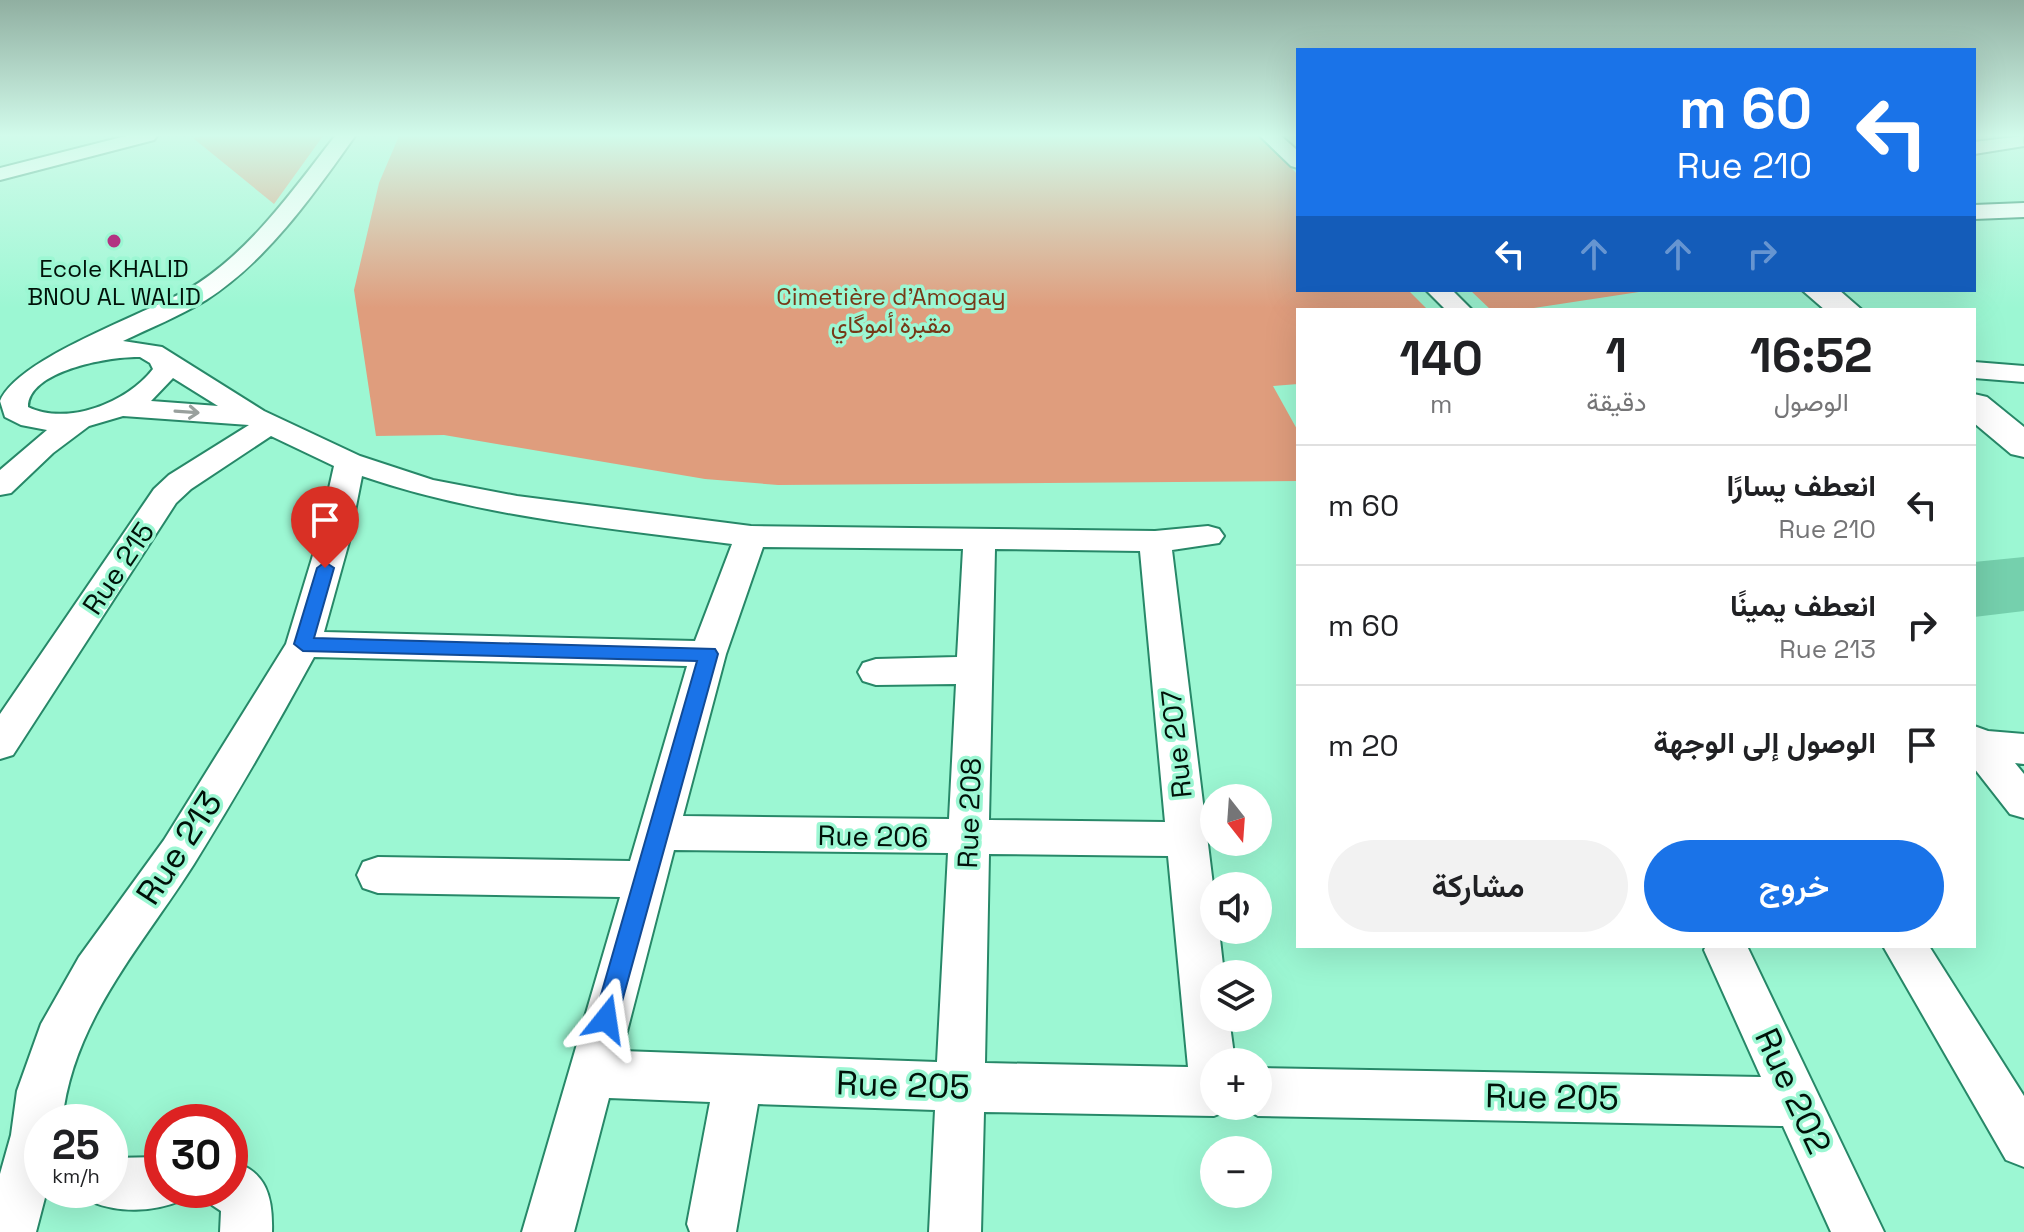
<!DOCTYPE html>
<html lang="ar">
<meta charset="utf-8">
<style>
:root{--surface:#fff;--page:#f2f2f2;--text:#202124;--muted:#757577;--line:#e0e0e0;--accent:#1a73e8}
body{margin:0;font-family:"Space Grotesk",Vazirmatn,sans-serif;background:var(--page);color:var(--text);direction:rtl;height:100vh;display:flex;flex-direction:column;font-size:30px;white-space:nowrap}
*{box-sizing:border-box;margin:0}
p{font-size:26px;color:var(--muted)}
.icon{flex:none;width:44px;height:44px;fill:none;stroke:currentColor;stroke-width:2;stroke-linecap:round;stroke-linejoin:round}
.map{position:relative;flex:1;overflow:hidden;direction:ltr}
.drawer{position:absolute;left:1296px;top:308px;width:680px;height:640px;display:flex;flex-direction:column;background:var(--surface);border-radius:0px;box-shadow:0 8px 32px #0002;direction:rtl}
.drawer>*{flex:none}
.hud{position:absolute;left:1296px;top:48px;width:680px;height:244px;border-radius:0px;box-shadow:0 8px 32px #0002;direction:rtl;background:#1a73e8;color:#fff;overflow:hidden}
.needle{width:52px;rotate:163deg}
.controls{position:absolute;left:1200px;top:784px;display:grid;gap:16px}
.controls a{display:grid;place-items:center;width:72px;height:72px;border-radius:50%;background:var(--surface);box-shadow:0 8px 32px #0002;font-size:40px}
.speed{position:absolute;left:24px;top:1104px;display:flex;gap:16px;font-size:40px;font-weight:700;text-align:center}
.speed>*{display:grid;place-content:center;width:104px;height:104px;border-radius:50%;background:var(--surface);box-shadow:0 8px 32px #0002;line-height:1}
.speed small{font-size:20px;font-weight:400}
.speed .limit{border:12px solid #d22;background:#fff;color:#111}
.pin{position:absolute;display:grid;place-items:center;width:68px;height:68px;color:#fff;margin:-82px -34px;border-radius:50% 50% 50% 0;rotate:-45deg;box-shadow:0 0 8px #0007}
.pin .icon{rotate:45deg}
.me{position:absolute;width:88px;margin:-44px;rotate:15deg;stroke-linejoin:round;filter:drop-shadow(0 0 6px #0008)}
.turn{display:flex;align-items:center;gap:28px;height:168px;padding:0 32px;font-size:36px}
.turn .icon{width:104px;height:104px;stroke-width:2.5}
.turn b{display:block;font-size:56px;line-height:68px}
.lanes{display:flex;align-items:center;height:76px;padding:0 32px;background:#0003;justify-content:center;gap:40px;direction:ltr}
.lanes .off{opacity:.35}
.eta{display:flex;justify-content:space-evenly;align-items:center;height:136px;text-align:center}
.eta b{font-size:48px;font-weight:600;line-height:56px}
.cta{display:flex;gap:16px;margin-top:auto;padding:16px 32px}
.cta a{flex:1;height:92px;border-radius:48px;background:var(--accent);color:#fff;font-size:32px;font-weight:600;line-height:92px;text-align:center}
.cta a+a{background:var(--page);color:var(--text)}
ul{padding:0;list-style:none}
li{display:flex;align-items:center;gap:24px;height:120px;padding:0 32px;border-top:2px solid var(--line)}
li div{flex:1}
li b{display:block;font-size:30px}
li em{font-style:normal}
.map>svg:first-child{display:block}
.green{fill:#df9d7d}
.building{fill:#75d0ad}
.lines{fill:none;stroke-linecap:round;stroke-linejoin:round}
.minor-casing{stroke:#278868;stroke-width:4}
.primary-casing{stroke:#278868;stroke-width:4}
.minor{fill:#fff;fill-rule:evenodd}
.primary{fill:#fff;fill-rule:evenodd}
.oneway{stroke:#99a09d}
.route{fill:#1a73e8;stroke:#114b97;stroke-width:2}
.poi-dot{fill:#b23482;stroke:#9cf7d3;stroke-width:3}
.labels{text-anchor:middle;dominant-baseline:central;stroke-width:7;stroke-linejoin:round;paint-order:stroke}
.far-poi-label{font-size:24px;fill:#001209;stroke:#9cf7d3}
.far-park-label{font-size:24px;fill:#763918;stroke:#9cf7d3}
.street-label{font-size:28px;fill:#001209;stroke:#9cf7d3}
.near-street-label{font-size:34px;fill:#001209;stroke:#9cf7d3}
</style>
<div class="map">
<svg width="2024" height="1232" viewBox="0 0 2024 1232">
<rect width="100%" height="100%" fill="#9cf7d3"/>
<!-- green -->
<path class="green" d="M203,136H323L274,204L193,138Z
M399,136H1261L1298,175V290H1408L1428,310H1298V384L1273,386L1298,431V481L778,485L705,479L444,435L376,436L354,290L379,183Z
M1470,290H1652L1520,310H1491Z"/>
<!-- building -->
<path class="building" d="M2024,557V611L1974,617V562Z"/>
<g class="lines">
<defs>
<path id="minor" d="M126,136H157L154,140L0,180V168Z
M335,136H355C314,194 267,261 206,300C180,316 150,328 123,341L162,347L264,411L360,456L433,480L517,496L751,526L1155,531L1208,526L1219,529L1224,536L1219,543L1172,550L1214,893V930H1219L1224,974H1214V1018H1229L1235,1062H1214V1106H1232L1231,1109L1214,1116L984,1112L981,1232H929L935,1110L758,1104L736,1232H690L687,1224L710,1102L609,1098L574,1232H522L620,897L378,893L363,888L357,875L363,862L378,857L630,861L687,666L314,657C276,727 236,796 194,864C142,946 72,1021 62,1122H42V1190H47L36,1232H0V1174L11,1135L17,1091L41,1024L79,957L164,840L286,644L317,542L334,466L271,436L191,489L176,503L13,755L0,759V714L154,489L169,475L249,425L123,416L89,426L53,453L11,493L0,495V470L47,430L21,425L5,417L0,401C18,358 143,315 187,290C248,255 293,190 335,136ZM140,357L150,363L153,369C127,403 67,426 28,407C28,370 112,356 140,357ZM173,378L218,406L151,401ZM362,476C482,517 607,528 732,544L695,641L324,632L349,542ZM763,547L963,549L957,657L876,659L863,663L858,672L863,681L876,685L956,684L949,819L683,816L726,654ZM995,549L1140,551L1165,822L989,820ZM674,850L948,853L937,1062L622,1051ZM989,854L1168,856L1188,1067L985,1063Z
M1260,136H1281L1298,151V168L1291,166Z
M2023,136L2024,146L1974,154V142Z
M2024,203V217L1974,219V205Z
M1426,290H1452L1472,310H1446Z
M1974,362L2024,366V382L1974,378Z
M1974,726L1988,731L2024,734V764L2015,763L2024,774V818L2010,814L1974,768Z
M1706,946H1747L1884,1232H1831L1783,1126L1258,1116L1240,1106H1258V1068L1761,1077L1704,950Z
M1883,946H1929L2024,1096V1167L2006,1160Z
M162,1157V1190H185L180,1201C153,1212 119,1213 92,1202L87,1190H110V1158Z
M230,1161C267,1170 273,1198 272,1232H220L221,1211L212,1205L206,1190H230Z"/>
<path id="primary" d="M1802,290H1839L1862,310H1825Z
M1974,394L1987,397L2024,427V457L2011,454L1974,423Z"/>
</defs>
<!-- minor casing -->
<use href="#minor" class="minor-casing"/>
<!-- primary casing -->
<use href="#primary" class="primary-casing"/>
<!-- minor -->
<use href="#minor" class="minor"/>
<!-- primary -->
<use href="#primary" class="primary"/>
</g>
<!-- one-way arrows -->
<defs><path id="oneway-shaft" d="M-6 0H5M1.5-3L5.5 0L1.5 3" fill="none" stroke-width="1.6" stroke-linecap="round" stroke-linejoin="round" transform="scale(2)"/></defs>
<use class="oneway" href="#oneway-shaft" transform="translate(187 412) rotate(4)"/>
<!-- sky -->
<linearGradient id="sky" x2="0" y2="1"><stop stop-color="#90afa1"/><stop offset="0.44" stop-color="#d2fbeb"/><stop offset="1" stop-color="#d2fbeb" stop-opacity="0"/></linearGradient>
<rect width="2024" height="308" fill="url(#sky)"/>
<!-- route -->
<path class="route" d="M325,562L334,568L314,638L715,649L718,654L615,1027L606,1030L598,1027L594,1019L697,661L303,651L294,644L317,568Z"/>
<!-- markers -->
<circle class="poi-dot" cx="114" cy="241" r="8"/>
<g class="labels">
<!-- far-poi labels -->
<g class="far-poi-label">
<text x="114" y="268">Ecole KHALID<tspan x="114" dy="28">BNOU AL WALID</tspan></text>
</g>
<!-- far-park labels -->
<g class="far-park-label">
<text x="891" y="296">Cimetière d'Amogay<tspan x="891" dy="28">مقبرة أموگاي</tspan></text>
</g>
<!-- street labels -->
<g class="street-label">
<text transform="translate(118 568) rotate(-56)">Rue 215</text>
<text transform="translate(1176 744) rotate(-96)">Rue 207</text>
<text transform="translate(969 813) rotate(-88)">Rue 208</text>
<text transform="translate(873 836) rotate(1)">Rue 206</text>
</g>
<!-- near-street labels -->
<g class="near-street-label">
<text transform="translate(179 848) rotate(-57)">Rue 213</text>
<text transform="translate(903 1085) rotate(2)">Rue 205</text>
<text transform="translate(1793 1091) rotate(65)">Rue 202</text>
<text transform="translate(1552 1097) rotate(1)">Rue 205</text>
</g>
</g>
</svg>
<div class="controls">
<a><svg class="needle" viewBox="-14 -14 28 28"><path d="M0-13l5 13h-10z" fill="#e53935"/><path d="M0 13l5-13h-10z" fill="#757577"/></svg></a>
<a><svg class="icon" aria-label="sound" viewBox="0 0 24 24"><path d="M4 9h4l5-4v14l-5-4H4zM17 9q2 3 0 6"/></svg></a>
<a><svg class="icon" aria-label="layers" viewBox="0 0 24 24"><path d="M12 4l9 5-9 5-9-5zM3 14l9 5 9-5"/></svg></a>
<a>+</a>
<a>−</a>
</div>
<div class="speed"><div>25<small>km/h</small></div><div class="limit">30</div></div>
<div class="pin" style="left:325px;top:568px;background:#d93025"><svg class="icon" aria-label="arrive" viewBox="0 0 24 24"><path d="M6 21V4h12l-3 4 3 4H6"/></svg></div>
<svg class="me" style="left:606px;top:1019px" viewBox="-20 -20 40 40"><path d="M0-17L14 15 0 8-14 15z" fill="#1a73e8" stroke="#fff" stroke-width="4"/></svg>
<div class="hud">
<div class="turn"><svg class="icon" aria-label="left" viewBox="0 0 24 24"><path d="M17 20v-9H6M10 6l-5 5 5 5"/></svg><div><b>60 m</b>Rue 210</div></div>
<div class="lanes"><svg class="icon" aria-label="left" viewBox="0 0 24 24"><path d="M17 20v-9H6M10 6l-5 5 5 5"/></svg><svg class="icon off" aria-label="ahead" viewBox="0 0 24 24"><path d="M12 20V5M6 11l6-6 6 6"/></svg><svg class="icon off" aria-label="ahead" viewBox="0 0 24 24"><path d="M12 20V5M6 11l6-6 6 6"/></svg><svg class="icon off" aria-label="right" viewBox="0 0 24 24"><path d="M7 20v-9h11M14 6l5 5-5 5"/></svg></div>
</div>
<section class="drawer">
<div class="eta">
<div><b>16:52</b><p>الوصول</p></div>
<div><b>1</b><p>دقيقة</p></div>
<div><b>140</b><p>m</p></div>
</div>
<ul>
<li><svg class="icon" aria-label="left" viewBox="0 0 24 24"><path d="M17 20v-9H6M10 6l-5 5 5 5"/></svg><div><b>انعطف يسارًا</b><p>Rue 210</p></div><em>60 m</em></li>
<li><svg class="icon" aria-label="right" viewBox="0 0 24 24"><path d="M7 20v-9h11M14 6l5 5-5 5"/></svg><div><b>انعطف يمينًا</b><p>Rue 213</p></div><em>60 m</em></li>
<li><svg class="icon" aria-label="arrive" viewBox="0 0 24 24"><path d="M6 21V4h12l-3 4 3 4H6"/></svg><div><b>الوصول إلى الوجهة</b></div><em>20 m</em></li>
</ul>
<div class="cta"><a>خروج</a><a>مشاركة</a></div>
</section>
</div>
